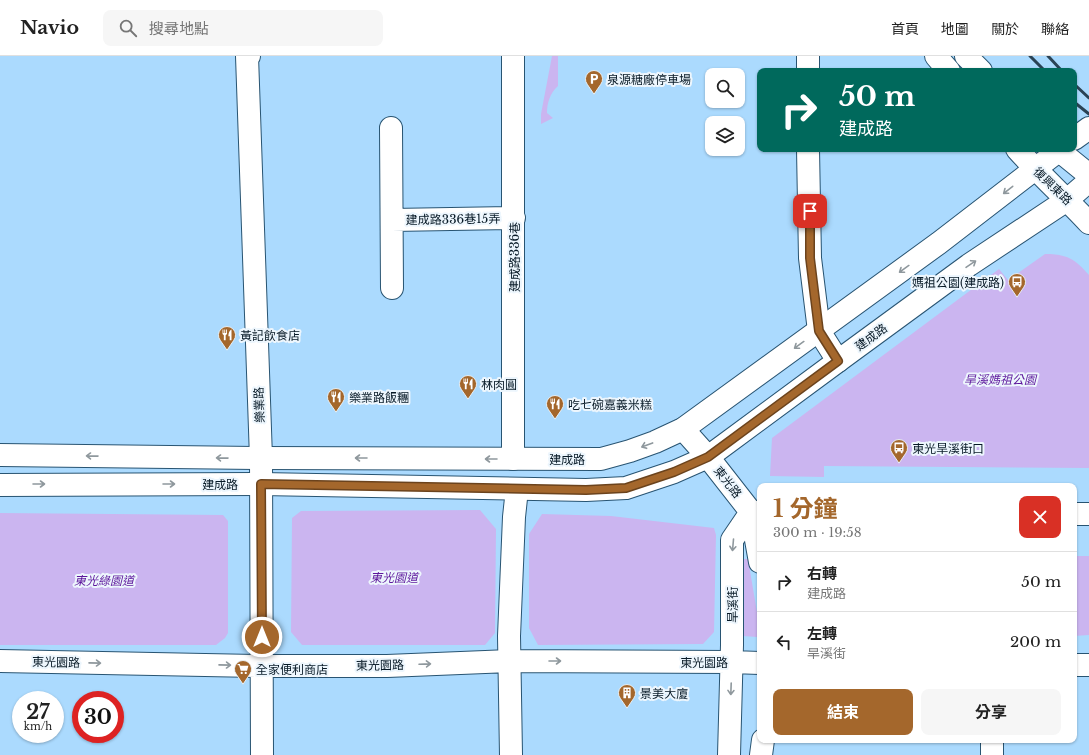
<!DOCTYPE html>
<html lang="zh-TW">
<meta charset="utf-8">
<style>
:root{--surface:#fff;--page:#f6f6f6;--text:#222;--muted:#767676;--line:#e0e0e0;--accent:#a4672c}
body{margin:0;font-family:"Libre Baskerville","Noto Sans TC",serif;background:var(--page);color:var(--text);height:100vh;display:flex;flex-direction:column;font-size:15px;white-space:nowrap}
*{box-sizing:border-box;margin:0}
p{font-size:13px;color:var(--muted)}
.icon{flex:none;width:22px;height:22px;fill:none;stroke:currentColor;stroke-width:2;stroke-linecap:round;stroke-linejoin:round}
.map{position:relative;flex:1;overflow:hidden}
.sheet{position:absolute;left:757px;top:427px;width:320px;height:260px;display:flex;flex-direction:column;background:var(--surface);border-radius:8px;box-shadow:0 1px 3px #0004}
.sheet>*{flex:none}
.guide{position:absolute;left:757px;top:12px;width:320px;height:84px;border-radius:8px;box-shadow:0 1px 3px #0004;background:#00695c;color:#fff;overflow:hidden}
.tools{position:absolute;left:705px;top:12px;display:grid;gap:8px}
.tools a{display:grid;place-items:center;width:40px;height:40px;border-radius:8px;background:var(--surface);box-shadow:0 1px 3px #0004;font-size:20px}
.speed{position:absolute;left:12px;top:635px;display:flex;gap:8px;font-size:20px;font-weight:700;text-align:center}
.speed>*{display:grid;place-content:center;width:52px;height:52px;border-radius:50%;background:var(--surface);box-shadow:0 1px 3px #0004;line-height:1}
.speed small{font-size:10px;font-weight:400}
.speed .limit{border:6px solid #d22;background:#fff;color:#111}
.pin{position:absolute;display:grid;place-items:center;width:34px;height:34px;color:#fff;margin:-17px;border-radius:8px;box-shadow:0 2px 6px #0006}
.me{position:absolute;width:44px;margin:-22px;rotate:0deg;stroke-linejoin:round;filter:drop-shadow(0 0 3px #0008)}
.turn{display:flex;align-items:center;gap:14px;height:84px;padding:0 16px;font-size:18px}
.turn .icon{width:52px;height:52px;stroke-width:2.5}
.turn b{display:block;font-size:28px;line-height:34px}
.round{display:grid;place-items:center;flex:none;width:42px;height:42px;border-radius:8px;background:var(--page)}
.headline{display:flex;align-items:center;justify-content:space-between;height:68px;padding:0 16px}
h1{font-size:24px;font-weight:700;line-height:30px;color:var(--accent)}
.action{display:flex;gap:8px;margin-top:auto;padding:8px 16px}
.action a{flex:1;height:46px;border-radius:8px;background:var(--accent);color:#fff;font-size:16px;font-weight:700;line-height:46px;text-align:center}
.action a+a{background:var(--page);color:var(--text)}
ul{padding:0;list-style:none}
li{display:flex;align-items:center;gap:12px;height:60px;padding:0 16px;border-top:1px solid var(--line)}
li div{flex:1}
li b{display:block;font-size:15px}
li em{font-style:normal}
header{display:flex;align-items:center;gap:24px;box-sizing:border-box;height:56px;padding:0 20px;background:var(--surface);border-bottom:1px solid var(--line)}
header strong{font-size:19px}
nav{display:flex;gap:22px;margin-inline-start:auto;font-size:14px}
.search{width:280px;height:36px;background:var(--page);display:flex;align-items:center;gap:10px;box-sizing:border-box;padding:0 14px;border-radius:8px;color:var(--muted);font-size:15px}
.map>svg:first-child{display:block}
.green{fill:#cbb5f0}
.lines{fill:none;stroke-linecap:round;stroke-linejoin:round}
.minor-casing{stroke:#285472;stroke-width:24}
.major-casing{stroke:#285472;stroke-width:24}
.minor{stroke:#fff;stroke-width:22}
.major{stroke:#fff;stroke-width:22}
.rail{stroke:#2a4355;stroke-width:3}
.oneway{stroke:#8f989d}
.route-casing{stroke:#6b431d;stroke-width:10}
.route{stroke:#a4672c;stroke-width:7}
.labels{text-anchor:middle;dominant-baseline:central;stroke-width:4;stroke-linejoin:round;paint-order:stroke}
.poi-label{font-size:12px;fill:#071926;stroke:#edf6fd;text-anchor:start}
.street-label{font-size:12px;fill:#071926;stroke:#edf6fd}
.park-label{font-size:12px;font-style:italic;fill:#5d179c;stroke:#edf6fd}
</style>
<header>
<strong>Navio</strong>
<div class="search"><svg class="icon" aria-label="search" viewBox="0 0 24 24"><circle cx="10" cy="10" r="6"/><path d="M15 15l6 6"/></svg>搜尋地點</div>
<nav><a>首頁</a><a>地圖</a><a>關於</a><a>聯絡</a></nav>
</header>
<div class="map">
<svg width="1089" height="699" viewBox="0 0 1089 699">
<rect width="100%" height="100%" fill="#abdafe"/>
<!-- green -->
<path class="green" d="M552,0H558V30C550,37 547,47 547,57L553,62L541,68V58Z
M1045,198C1067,198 1075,203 1089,219V412L824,410V421L770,420L772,382L999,213L1008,224Z
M480,454L496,473L495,577L485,589H302L291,576L292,462L301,455Z
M0,457L223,459L228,465V577L225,582L216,589H0Z
M542,458L611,460L714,472L716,479L714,576L703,588L538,589L529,572V478Z
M1074,500H1089V579L1074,580Z
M740,503H748L760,574L757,581L743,580Z"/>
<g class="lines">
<defs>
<path id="minor" d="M249,0H247L261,402L262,699
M513,0V403
M808,0V15
M936,0L949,15
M966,0L981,15
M391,72L392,232
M808,93L810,202L819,275L838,305
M1017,93C1040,119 1066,142 1089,167
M1057,93L1089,119
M392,164L514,162
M683,373L708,401L751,456H760
M751,456L760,506
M1074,458H1089
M0,605L262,610H387L510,605L731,606L760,607
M1074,609H1089
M511,699L509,580L514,461L517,433
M729,699L732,589V484L751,456
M761,699L763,684
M992,699V684"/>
<path id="major" d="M1074,83L1089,72
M0,399L261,402L601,403L630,395L655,386L683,373L939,187L1061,93
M0,429L261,428L586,434L626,432L674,416L708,401L838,305L969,209L1067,144L1089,125"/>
</defs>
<!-- minor casing -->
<use href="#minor" class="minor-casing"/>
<!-- major casing -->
<use href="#major" class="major-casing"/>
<!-- minor -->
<use href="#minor" class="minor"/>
<!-- major -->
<use href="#major" class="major"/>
<!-- rail -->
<path class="rail" d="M1030,0L1045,15
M1048,0L1062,15
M1074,28L1089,42
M1074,46L1089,58"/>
</g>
<!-- one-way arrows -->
<defs><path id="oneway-shaft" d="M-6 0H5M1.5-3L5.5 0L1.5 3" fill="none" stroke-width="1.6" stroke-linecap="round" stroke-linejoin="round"/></defs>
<g class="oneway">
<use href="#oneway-shaft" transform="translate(1008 134) rotate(142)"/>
<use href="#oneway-shaft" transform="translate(971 208) rotate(-34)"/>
<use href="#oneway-shaft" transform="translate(904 213) rotate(144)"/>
<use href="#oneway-shaft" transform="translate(799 289) rotate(144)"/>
<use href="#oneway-shaft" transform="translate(647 389) rotate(160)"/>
<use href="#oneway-shaft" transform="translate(92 400) rotate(-179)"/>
<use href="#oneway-shaft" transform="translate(222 402) rotate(-179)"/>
<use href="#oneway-shaft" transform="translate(361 402) rotate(-180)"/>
<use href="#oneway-shaft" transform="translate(491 403) rotate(-180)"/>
<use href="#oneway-shaft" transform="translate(39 428)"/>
<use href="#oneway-shaft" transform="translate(169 428)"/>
<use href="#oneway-shaft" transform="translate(733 489) rotate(95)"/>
<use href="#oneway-shaft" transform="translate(555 605)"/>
<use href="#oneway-shaft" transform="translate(95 607) rotate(1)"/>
<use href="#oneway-shaft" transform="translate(425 608) rotate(-2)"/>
<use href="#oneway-shaft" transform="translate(225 609) rotate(1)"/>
<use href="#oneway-shaft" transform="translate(731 633) rotate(92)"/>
</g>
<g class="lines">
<defs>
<path id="route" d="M262,581L261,428L586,434L626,432L674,416L708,401L838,305L819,275L810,202V155"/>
</defs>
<!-- route casing -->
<use href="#route" class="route-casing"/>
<!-- route -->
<use href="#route" class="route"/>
</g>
<!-- icons -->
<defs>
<symbol id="parking-pin" viewBox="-11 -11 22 30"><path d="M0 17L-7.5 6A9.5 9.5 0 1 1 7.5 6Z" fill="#a4672c" stroke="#edf6fd"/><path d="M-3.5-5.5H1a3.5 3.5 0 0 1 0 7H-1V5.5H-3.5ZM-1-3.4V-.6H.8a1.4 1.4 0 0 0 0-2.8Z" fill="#fff"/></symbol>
<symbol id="bus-pin" viewBox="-11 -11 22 30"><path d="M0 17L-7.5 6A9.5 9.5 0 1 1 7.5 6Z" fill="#a4672c" stroke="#edf6fd"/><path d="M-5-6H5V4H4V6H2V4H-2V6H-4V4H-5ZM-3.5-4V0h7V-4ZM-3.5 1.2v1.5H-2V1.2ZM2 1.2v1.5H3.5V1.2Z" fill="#fff"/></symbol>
<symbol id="restaurant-pin" viewBox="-11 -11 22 30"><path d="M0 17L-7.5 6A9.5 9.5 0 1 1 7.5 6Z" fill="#a4672c" stroke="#edf6fd"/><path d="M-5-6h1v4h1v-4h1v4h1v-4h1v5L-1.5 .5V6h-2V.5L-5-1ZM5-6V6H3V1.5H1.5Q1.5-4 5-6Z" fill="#fff"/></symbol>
<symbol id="supermarket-pin" viewBox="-11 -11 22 30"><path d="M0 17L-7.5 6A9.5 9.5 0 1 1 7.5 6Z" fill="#a4672c" stroke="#edf6fd"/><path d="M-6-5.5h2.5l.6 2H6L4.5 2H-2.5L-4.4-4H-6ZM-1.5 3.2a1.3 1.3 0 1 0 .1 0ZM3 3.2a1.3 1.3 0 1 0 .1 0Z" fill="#fff"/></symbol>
<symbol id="building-pin" viewBox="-11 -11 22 30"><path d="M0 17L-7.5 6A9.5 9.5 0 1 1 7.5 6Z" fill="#a4672c" stroke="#edf6fd"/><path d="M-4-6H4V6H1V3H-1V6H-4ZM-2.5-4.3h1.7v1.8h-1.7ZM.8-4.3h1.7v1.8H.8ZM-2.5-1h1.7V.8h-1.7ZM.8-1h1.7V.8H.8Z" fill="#fff"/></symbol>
</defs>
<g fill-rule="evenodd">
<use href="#parking-pin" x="584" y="13" width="20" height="27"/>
<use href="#bus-pin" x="1007" y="216" width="20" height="27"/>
<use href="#restaurant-pin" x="217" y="269" width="20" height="27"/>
<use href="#restaurant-pin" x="458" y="318" width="20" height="27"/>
<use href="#restaurant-pin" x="326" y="331" width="20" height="27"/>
<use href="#restaurant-pin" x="545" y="338" width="20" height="27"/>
<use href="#bus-pin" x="889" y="382" width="20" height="27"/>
<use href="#supermarket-pin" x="233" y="603" width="20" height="27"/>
<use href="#building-pin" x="617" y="627" width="20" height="27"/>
</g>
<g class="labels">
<!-- poi labels -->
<g class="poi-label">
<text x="607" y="23">泉源糖廠停車場</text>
<text x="1004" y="226" text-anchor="end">媽祖公園(建成路)</text>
<text x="240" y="279">黃記飲食店</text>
<text x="481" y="328">林肉圓</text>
<text x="349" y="341">樂業路飯糰</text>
<text x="568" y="348">吃七碗嘉義米糕</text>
<text x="912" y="392">東光旱溪街口</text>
<text x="256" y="613">全家便利商店</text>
<text x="640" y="637">景美大廈</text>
</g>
<!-- street labels -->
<g class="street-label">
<text transform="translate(1053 130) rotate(44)">復興東路</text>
<text transform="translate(453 163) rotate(-1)">建成路336巷15弄</text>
<text transform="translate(514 201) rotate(-90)">建成路336巷</text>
<text transform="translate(871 281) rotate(-36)">建成路</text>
<text transform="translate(259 349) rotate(-92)">樂業路</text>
<text x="567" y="403">建成路</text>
<text transform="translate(728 426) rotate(52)">東光路</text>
<text x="220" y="428">建成路</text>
<text transform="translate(732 549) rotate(-90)">旱溪街</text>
<text transform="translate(56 606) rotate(1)">東光園路</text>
<text x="704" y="606">東光園路</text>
<text transform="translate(380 609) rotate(-1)">東光園路</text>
</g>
<!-- park labels -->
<g class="park-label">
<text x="1000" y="323">旱溪媽祖公園</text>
<text x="394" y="521">東光園道</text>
<text x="104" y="524">東光綠園道</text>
</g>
</g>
</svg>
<div class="tools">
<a><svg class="icon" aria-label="search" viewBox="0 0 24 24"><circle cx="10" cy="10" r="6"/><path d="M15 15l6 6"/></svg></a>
<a><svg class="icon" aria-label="layers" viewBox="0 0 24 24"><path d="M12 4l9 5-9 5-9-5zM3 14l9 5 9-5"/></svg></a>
</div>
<div class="speed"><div>27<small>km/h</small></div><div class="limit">30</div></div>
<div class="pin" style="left:810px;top:155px;background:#d93025"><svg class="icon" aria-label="arrive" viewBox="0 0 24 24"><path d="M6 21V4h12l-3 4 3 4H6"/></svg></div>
<svg class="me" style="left:262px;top:581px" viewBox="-20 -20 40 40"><circle r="17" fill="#a4672c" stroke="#fff" stroke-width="3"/><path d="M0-11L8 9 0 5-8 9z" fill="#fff"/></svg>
<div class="guide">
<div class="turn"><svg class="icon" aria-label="right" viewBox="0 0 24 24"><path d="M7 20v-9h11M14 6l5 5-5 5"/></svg><div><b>50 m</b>建成路</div></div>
</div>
<section class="sheet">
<div class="headline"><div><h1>1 分鐘</h1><p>300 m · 19:58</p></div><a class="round" style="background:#d93025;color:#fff"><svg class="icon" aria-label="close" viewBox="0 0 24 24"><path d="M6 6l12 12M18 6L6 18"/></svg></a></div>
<ul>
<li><svg class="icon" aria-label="right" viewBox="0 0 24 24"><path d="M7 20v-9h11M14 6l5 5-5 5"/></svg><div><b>右轉</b><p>建成路</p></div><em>50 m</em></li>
<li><svg class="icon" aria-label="left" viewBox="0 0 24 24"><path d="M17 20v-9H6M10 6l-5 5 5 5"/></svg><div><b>左轉</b><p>旱溪街</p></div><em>200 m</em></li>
</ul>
<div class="action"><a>結束</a><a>分享</a></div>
</section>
</div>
